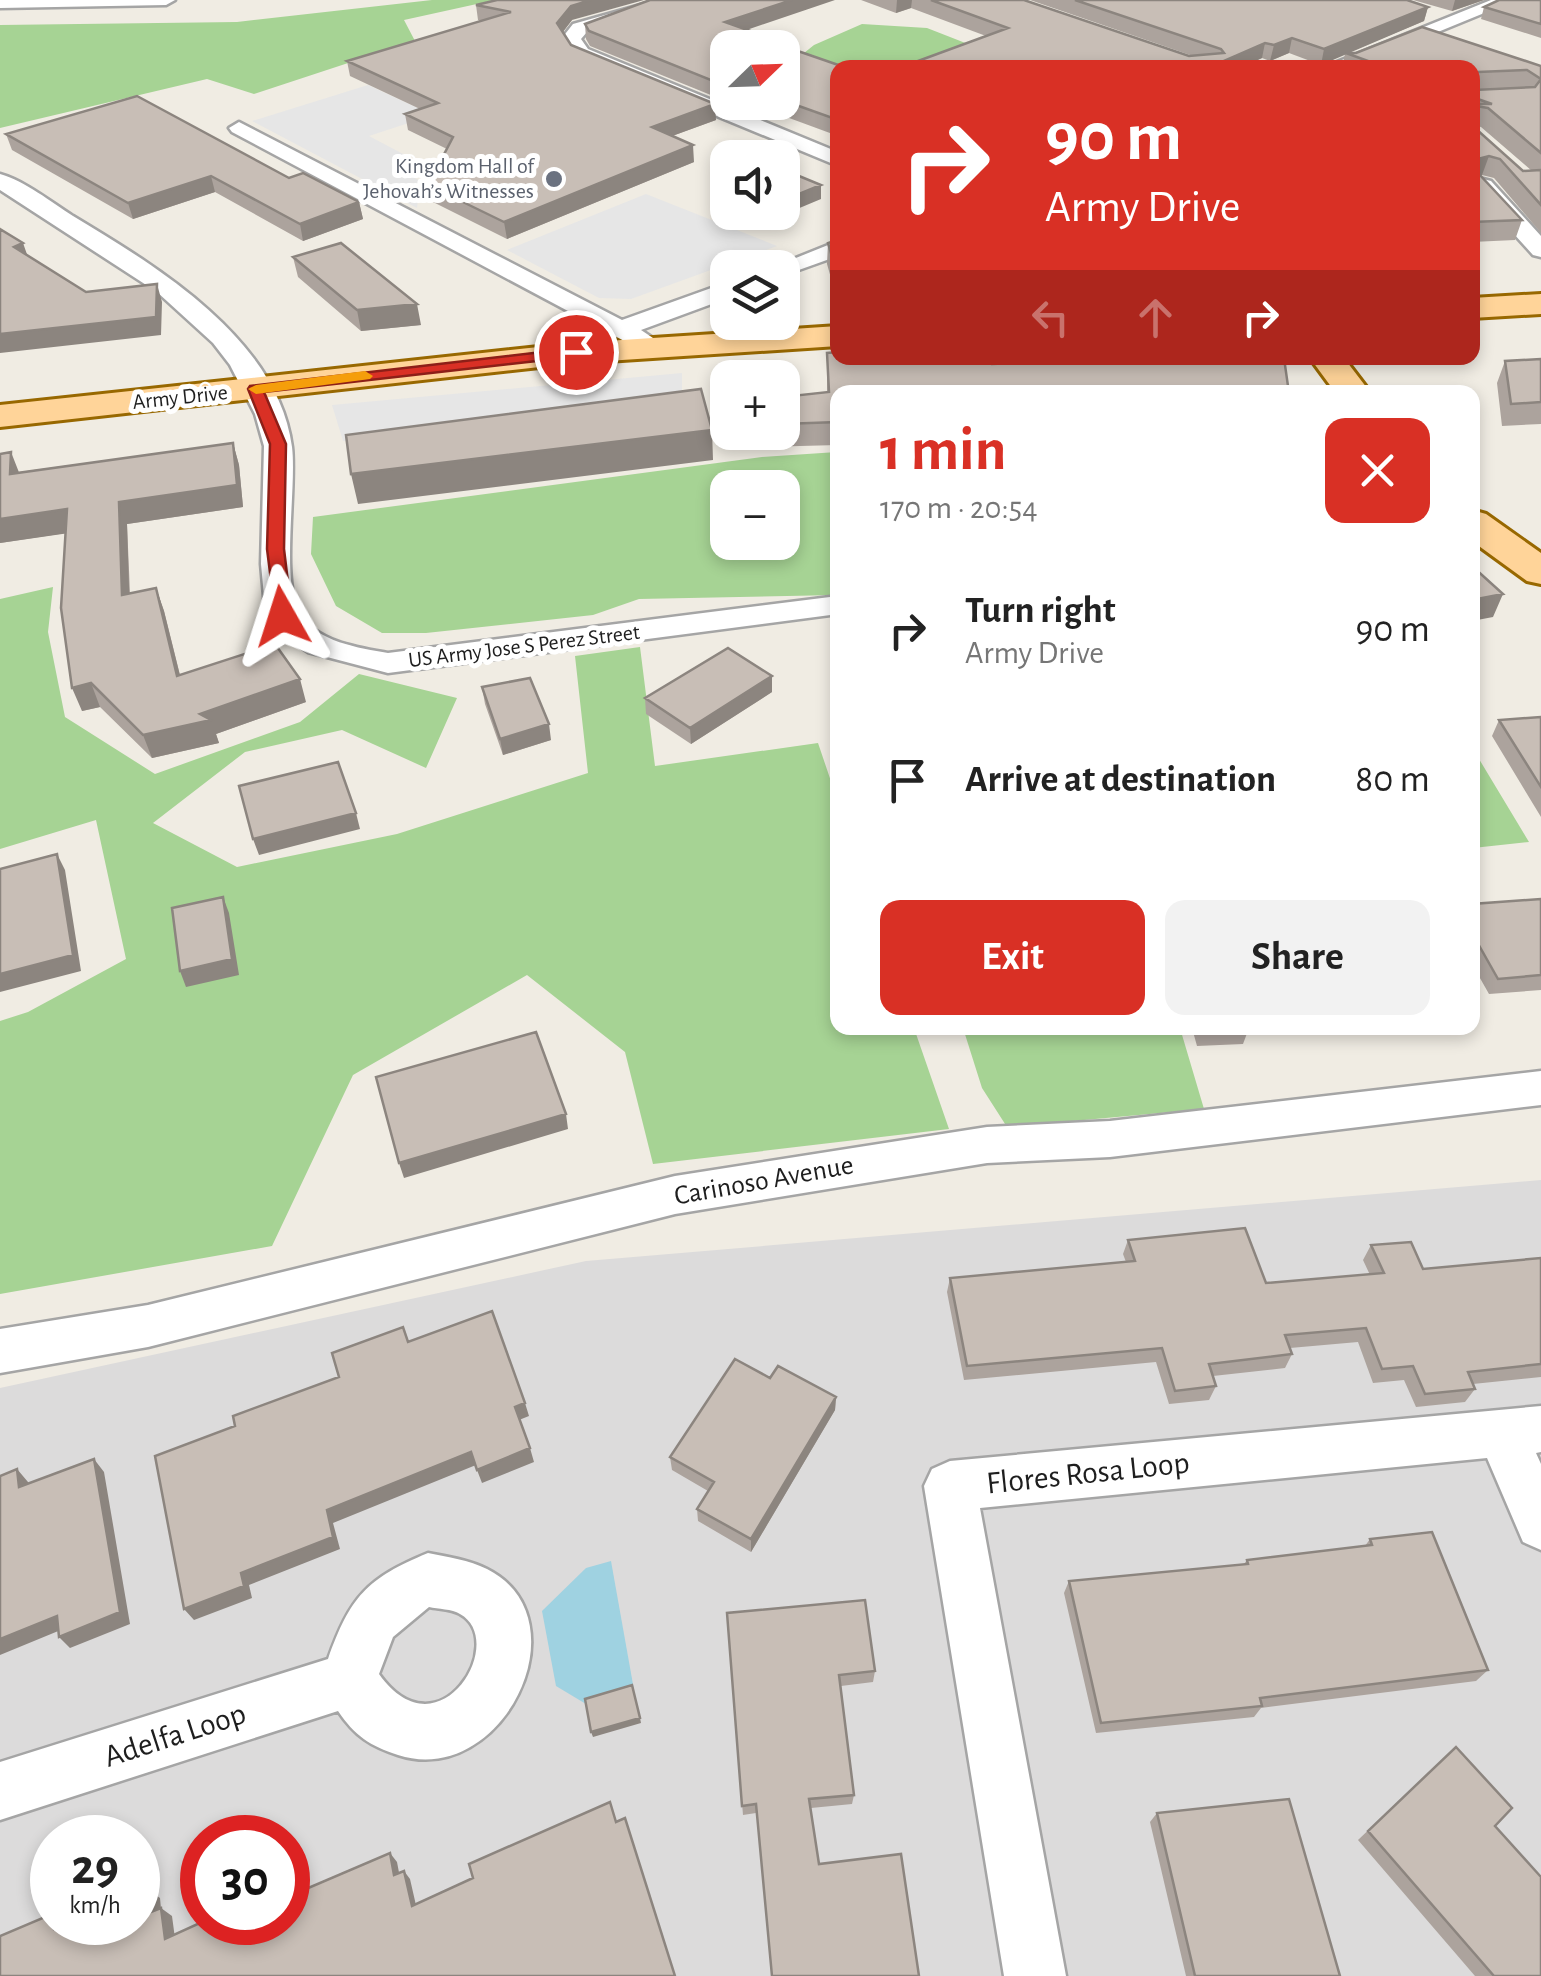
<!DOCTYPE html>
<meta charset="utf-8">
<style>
:root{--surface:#fff;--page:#f2f2f2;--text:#222;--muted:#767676;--accent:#d93025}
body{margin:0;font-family:"Alegreya Sans",sans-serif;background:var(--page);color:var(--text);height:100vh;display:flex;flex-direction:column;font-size:38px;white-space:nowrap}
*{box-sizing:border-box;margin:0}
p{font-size:32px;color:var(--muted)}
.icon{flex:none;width:55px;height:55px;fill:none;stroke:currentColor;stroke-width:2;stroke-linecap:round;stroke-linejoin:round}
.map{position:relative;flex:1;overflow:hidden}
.side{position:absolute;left:830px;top:385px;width:650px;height:650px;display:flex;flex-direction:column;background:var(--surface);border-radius:20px;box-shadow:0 5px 15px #0003}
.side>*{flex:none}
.banner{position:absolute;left:830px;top:60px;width:650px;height:305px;border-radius:20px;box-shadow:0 5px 15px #0003;background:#d93025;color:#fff;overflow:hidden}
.needle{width:65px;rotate:67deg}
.tools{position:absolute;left:710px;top:30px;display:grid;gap:20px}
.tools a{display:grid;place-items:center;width:90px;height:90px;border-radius:20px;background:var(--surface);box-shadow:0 5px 15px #0003;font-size:50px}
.speed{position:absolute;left:30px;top:1815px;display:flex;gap:20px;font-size:50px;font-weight:700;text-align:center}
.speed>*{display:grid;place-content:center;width:130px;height:130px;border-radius:50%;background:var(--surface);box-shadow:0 5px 15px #0003;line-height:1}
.speed small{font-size:25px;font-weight:400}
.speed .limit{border:15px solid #d22;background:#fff;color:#111}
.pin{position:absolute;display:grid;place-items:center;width:85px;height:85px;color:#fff;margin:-42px;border:5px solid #fff;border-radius:50%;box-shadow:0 2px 10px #0007}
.me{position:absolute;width:110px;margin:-55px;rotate:354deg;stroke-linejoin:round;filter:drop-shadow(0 0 8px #0008)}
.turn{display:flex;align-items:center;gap:35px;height:210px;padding:0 50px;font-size:45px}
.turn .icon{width:130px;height:130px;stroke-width:2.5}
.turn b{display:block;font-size:70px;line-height:85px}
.lanes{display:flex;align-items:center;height:95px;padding:0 50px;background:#0003;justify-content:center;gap:50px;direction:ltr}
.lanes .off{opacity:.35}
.round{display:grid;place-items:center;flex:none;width:105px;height:105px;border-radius:20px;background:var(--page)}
.summary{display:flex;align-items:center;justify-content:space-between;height:170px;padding:0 50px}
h1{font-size:60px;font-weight:600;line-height:75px;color:var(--accent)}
.action{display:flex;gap:20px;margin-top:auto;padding:20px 50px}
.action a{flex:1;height:115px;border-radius:20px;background:var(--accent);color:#fff;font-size:40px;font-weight:600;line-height:115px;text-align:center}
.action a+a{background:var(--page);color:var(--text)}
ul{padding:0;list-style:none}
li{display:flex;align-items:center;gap:30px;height:150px;padding:0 50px}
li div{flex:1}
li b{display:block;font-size:38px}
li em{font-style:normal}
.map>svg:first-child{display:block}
.residential{fill:#dcdbdb;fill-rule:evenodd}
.forest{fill:#a6d394;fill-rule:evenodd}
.parking{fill:#e6e6e6}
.water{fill:#9fd2e1}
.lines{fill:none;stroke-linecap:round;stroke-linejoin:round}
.minor-casing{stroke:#a5a5a5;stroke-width:5}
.major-casing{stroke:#986800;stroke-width:6}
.minor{fill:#fff;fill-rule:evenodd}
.major{fill:#ffd499;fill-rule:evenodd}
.wall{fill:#aca39d;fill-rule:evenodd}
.shaded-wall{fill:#8c857f}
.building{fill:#c8beb6;stroke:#8c857f;stroke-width:2.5}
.route{fill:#d93025;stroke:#8d1f18;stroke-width:2.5}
.slow{fill:#f59e0b}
.worship-dot{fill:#6b7280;stroke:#fff;stroke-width:4}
.labels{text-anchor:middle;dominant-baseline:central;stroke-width:10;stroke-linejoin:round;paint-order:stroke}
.far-worship-label{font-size:22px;fill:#5b616d;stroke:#fff;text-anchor:end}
.far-street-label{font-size:22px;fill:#1e1e1e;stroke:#fff}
.street-label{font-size:28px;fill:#1e1e1e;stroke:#fff}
.near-street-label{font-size:32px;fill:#1e1e1e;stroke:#fff}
</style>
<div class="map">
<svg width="1541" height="1976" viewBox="0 0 1541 1976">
<rect width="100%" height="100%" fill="#f0ece3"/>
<!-- residential -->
<path class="residential" d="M1541,1180V1976H0V1388L586,1261ZM52,1838H138V1922H52ZM202,1838H288V1922H202Z"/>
<!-- forest -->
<path class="forest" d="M432,0H495L404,20L415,41L254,94L207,79L0,128V25L237,22Z
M862,24L927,28L991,53L930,68H839L828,64L783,70L814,45Z
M837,452V595L639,599L593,615L426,633H382L336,606L311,554L313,517L762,457ZM728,488H782V542H728Z
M53,587L48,632L65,717L155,774L300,722L359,674L457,698L426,768L342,730L245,752L153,823L237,867L397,834L588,773L575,656L640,647L655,766L818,743L837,799L838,1028H914L949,1129L653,1164L625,1052L527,975L353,1075L272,1246L0,1294V1021L28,1012L126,959L96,820L0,849V599Z
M1473,749L1529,842L1473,848Z
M963,1028H1180L1204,1109L1007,1127L982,1088Z"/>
<!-- parking -->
<path class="parking" d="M368,85L433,115L369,136L405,155L391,164L420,181L417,208L252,121Z
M646,194L777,246L631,299L599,298L507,250Z
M682,373V392L644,411L343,441L332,405Z"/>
<!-- water -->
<path class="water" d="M611,1561L634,1690L586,1704L556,1686L542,1611L586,1568Z"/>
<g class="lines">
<defs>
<path id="minor" d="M0,0H175L166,5L0,8Z
M658,0H687L587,32L581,39L588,49L838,152V166L574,57L562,38L573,24Z
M1491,0H1516L1350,68H1322Z
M239,122L622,320L728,282V298L641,330L665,346L661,351H643L232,132L229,128Z
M0,174C25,181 51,202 73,216C156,266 278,339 292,447C297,488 280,582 300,614C317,642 359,648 388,653L830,597L838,598V614L388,673L308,652L285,637L265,607L261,564L264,446L255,414L230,365L213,343L157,292L0,190Z
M1483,179L1491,181L1541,236V257L1533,255L1475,191V181Z
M838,241V256L782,276V268H771Z
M1541,1071V1105L1110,1157L987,1163L675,1214L148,1347L0,1373V1329L148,1305L675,1176L987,1127L1110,1121Z
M1541,1406V1452L1536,1453L1541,1464V1550L1523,1542L1487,1458L980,1508L1066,1976H1004L924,1486L932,1469L950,1461Z
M428,1553C448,1557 469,1560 487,1569C586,1619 502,1789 398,1755C370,1746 355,1736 338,1711L0,1820V1762L328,1659C350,1597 367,1578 428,1553ZM429,1607C438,1609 452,1609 460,1614C509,1641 439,1758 379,1674L393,1637Z"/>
<path id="major" d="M1541,294V314L1472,318V298Z
M838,326V346L576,363L0,427V405L576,343Z
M1310,358H1344L1370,392H1335Z
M1472,510L1486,514L1541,553V584L1527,581L1472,541Z"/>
</defs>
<!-- minor casing -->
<use href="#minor" class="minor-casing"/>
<!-- major casing -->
<use href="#major" class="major-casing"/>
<!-- minor -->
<use href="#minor" class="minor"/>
<!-- major -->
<use href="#major" class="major"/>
</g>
<!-- wall -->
<path class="wall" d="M861,0H1024L1189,56H1193L1030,0H1407L1428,7L1424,21L1347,53L1541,66V233L1494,178L1482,175L1481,176L1522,220L1515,240L1472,242V68H1342L1345,54L1321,65L1289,53L1270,61L1262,58L1240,68L986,36L911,8L896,13ZM1476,126L1481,127L1532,171H1523L1476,129Z
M1413,0H1484L1452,11Z
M1541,0V38L1481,19L1484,7Z
M476,5L572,20L563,32L571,45L716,120L672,136L694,162L507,239L431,201L428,185L447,149L408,130L405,114L420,109L350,76L347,61L481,21L478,20Z
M585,24L747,30L770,41L838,68V136L754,105L744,109L728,102H782V48H728V102L590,46L586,39Z
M6,134L289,178L359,202L363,219L303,241L215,192L133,219L12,150Z
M838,240V291L835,292L827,264L828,243Z
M293,257L421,325L361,331L298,277Z
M827,353L992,364L1288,386L1286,392H838V445L757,447L756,432H782V397L827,392Z
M1541,359V424L1502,426L1497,383L1505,361Z
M233,443L239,465L243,507L127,524L130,593L156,588L164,611L180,675L306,702L216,734L219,743L152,758L100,707L82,711L66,533L0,543L19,472Z
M482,687L551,740L503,755L485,704Z
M772,692L691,744L646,714L645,698Z
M1541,717V817L1492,736L1499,720Z
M1541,899V990L1489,994L1472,964V904Z
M1192,1028H1249L1243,1044L1197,1046Z
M1128,1240L1266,1283L1370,1275L1363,1260L1371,1245L1423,1269L1541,1258V1377L1473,1384L1475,1389L1465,1402L1416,1407L1404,1380L1373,1383L1358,1342L1290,1348L1292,1354L1285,1368L1213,1376L1216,1386L1209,1400L1169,1404L1156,1362L964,1380L947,1292L950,1278L1126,1262L1123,1254Z
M836,1397L835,1410L751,1552L698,1521L697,1509L708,1491L672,1470L670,1457Z
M1370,1539L1488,1670L1476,1681L1261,1708L1254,1717L1096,1733L1064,1593L1069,1581L1244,1564L1247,1560L1365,1546Z
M727,1613L875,1671L873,1682L841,1686L854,1795L852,1804L811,1808L819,1864L919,1976L756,1813L743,1815Z
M1456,1747L1495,1826L1541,1976H1475L1358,1840Z
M1157,1813L1340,1976H1186L1150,1822Z"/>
<!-- shaded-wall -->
<path class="shaded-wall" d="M591,0H644L572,20L558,38L557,23L571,6Z
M792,0H835L726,37L725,22Z
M897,0H912L911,8L896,13Z
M1455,0H1484L1452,11Z
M1428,7L1424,21L1321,65L1324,49Z
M1292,38L1289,53L1270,61L1274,45Z
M1265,43L1262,58L1240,68H1208Z
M744,102H754V105L744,109Z
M715,104L716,120L653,143L652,127Z
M693,145L694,162L507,239L504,222Z
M1489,156L1482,175L1472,179L1478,159Z
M211,176L215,192L133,219L128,203Z
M821,185V199L778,217V212H782V201Z
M359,202L363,219L303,241L300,224Z
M23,243L29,260L14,247Z
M157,284L162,302L161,335L0,353V334Z
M417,304L421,325L361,331L357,310Z
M712,430L713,460L358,504L351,474Z
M233,443L239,465L243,507L127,524L130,618L122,595L119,502Z
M11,452L20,475L10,474Z
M67,509L76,532L0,543V519Z
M156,588L164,611L186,700L177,676Z
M1503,594L1493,617L1472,621V600Z
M772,676V692L691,744L690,728Z
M300,679L306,702L216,734L219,743L152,758L143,735Z
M91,683L100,707L82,711L72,688Z
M549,724L551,740L503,755L500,739Z
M356,813L360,829L259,855L253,839Z
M57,854L65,870L81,971L0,992V974Z
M223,897L229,913L239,975L186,987L180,971Z
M566,1114L568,1129L404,1178L399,1163Z
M836,1397L835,1410L751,1552V1539Z
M525,1403L529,1416L519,1420L515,1407Z
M530,1448L534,1462L482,1483L477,1470Z
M471,1452L476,1465L333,1523L340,1549L249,1585L252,1598L194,1620L184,1609L241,1573L327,1510Z
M94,1459L104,1472L130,1624L70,1648L59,1637Z
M17,1469L28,1482L31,1500L19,1487Z
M57,1616L68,1627L0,1655V1639Z
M640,1718L641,1723L593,1737L591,1732Z
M390,1853L397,1862L401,1883L394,1875Z
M404,1871L410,1879L418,1914L412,1906Z
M288,1873L294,1879L297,1900L289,1892Z
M149,1890L160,1898L162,1920L151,1912Z
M161,1908L172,1916L176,1946L165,1939Z
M53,1922H65L67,1936L54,1929Z"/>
<!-- building -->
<path class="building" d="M497,0H591L571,6L557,23L571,45L715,104L652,127L693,145L504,222L428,185L453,137L405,114L438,103L347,61L511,12L476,5Z
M650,0H792L725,22L770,38L766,40L847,68H838V120L782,100V48H728V87L589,31L585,24Z
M931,0H1024L1189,56L1224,53L1221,49L1075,0H1407L1428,7L1324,49L1292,38L1274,45L1265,43L1208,68H899L1008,28Z
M1499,0H1541V24L1484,7Z
M1422,27L1541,66V79L1527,70L1478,72L1474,75L1475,90L1535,87L1541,79V153L1488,108L1476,106V129L1523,171L1541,170V205L1500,159L1489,156L1478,159L1479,174L1522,220L1472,222V104H1492L1472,97V68H1387L1346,53H1356Z
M137,96L289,178L303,173L359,202L300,224L211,176L128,203L6,134Z
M782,169L821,185L782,201Z
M0,229L23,243L14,247L86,292L157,284L156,317L0,334Z
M838,240V270H836L828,243Z
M341,243L417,304L357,310L293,257Z
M838,352V358H991L992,364L1141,358H1284L1288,386L1202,392H838V422L782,424V397L829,392L827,353Z
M1541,359V402L1511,404L1505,361Z
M701,389L712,430L351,474L346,435Z
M233,443L237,485L119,502L122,595L156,588L177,676L275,644L300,679L200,714L211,720L143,735L91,683L72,688L61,608L67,509L0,519V454L11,452L10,474Z
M1472,566L1503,594L1472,600Z
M728,648L772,676L690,728L645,698Z
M530,678L549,724L500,739L482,687Z
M1541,717V787L1499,720Z
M338,762L356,813L253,839L239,786Z
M57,854L73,955L0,974V869Z
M223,897L232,959L180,971L172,908Z
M1541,899V975L1498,979L1472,933V904Z
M1202,1028H1249L1203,1030Z
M536,1032L566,1114L399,1163L376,1077Z
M1245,1228L1266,1283L1384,1273L1371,1245L1411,1242L1423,1269L1541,1258V1364L1468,1372L1475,1389L1425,1394L1413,1366L1382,1369L1366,1328L1285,1335L1292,1354L1209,1364L1216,1386L1175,1391L1162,1348L967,1366L950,1278L1135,1261L1128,1240Z
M492,1311L525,1403L515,1407L530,1448L477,1470L471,1452L327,1510L333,1537L241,1573L244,1586L184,1609L155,1456L235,1426L233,1416L339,1377L332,1353L403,1327L408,1342Z
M735,1359L770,1378L778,1366L836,1397L751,1539L697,1509L714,1482L670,1457Z
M94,1459L120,1612L59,1637L57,1616L0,1639V1476L17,1469L19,1487Z
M1432,1532L1488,1670L1260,1698L1262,1706L1101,1723L1069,1581L1248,1564L1247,1560L1372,1545L1370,1539Z
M865,1600L875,1671L839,1675L854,1795L809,1799L819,1864L901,1854L919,1976H772L756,1804L742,1806L727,1613Z
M632,1685L640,1718L591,1732L585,1699Z
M1456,1747L1512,1808L1495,1826L1541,1877V1976H1494L1368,1831Z
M1289,1799L1340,1976H1195L1157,1813Z
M610,1802L616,1822L625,1818L675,1976H0V1936L52,1914L54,1929L70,1922H138V1895L149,1890L151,1912L161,1908L165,1939L202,1922H288V1885L289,1892L298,1888L299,1892L390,1853L394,1875L404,1871L412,1906L473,1878L469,1864Z"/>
<!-- route -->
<path class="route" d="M576,348L583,352L581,356L264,392L286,444L284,549L292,616L289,620H276L267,549L270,444L248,389L250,386Z"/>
<!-- slow -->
<path class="slow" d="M365,371L373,376L370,379L256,394L248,389L256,385Z"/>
<!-- markers -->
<circle class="worship-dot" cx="554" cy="179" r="10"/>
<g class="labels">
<!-- far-worship labels -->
<g class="far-worship-label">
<text x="534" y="166">Kingdom Hall of<tspan x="534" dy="25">Jehovah’s Witnesses</tspan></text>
</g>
<!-- far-street labels -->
<g class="far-street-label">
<text transform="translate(180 397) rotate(-6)">Army Drive</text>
<text transform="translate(524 646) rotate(-7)">US Army Jose S Perez Street</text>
</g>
<!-- street labels -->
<g class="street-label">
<text transform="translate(764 1181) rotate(-10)">Carinoso Avenue</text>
</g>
<!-- near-street labels -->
<g class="near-street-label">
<text transform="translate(1088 1473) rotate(-6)">Flores Rosa Loop</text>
<text transform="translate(175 1735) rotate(-18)">Adelfa Loop</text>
</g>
</g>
</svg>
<div class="tools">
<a><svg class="needle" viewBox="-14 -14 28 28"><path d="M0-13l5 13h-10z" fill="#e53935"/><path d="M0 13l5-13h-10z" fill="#767676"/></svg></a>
<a><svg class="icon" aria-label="sound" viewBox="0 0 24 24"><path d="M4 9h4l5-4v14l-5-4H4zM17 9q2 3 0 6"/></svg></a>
<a><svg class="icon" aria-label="layers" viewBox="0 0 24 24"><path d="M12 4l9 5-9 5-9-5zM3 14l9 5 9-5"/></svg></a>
<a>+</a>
<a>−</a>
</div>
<div class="speed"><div>29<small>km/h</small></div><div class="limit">30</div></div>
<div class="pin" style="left:576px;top:352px;background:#d93025"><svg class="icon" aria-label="arrive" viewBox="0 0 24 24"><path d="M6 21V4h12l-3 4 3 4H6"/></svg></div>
<svg class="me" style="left:282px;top:616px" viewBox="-20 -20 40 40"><path d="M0-17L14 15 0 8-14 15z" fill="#d93025" stroke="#fff" stroke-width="4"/></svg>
<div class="banner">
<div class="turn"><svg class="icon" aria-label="right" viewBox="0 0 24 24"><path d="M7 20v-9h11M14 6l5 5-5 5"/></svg><div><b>90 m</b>Army Drive</div></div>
<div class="lanes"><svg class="icon off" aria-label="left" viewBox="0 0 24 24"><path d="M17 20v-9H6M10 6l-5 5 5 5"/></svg><svg class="icon off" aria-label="ahead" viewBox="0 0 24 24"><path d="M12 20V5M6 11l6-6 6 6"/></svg><svg class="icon" aria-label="right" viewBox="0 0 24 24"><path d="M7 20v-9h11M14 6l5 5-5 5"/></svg></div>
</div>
<section class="side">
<div class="summary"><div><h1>1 min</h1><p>170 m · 20:54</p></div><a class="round" style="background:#d93025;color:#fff"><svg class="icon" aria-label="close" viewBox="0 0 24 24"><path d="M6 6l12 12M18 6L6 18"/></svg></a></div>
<ul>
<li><svg class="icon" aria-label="right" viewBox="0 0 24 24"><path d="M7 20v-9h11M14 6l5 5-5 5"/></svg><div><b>Turn right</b><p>Army Drive</p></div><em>90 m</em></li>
<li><svg class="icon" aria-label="arrive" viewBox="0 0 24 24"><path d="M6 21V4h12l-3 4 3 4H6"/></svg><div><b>Arrive at destination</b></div><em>80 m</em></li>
</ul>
<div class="action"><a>Exit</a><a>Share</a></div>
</section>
</div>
